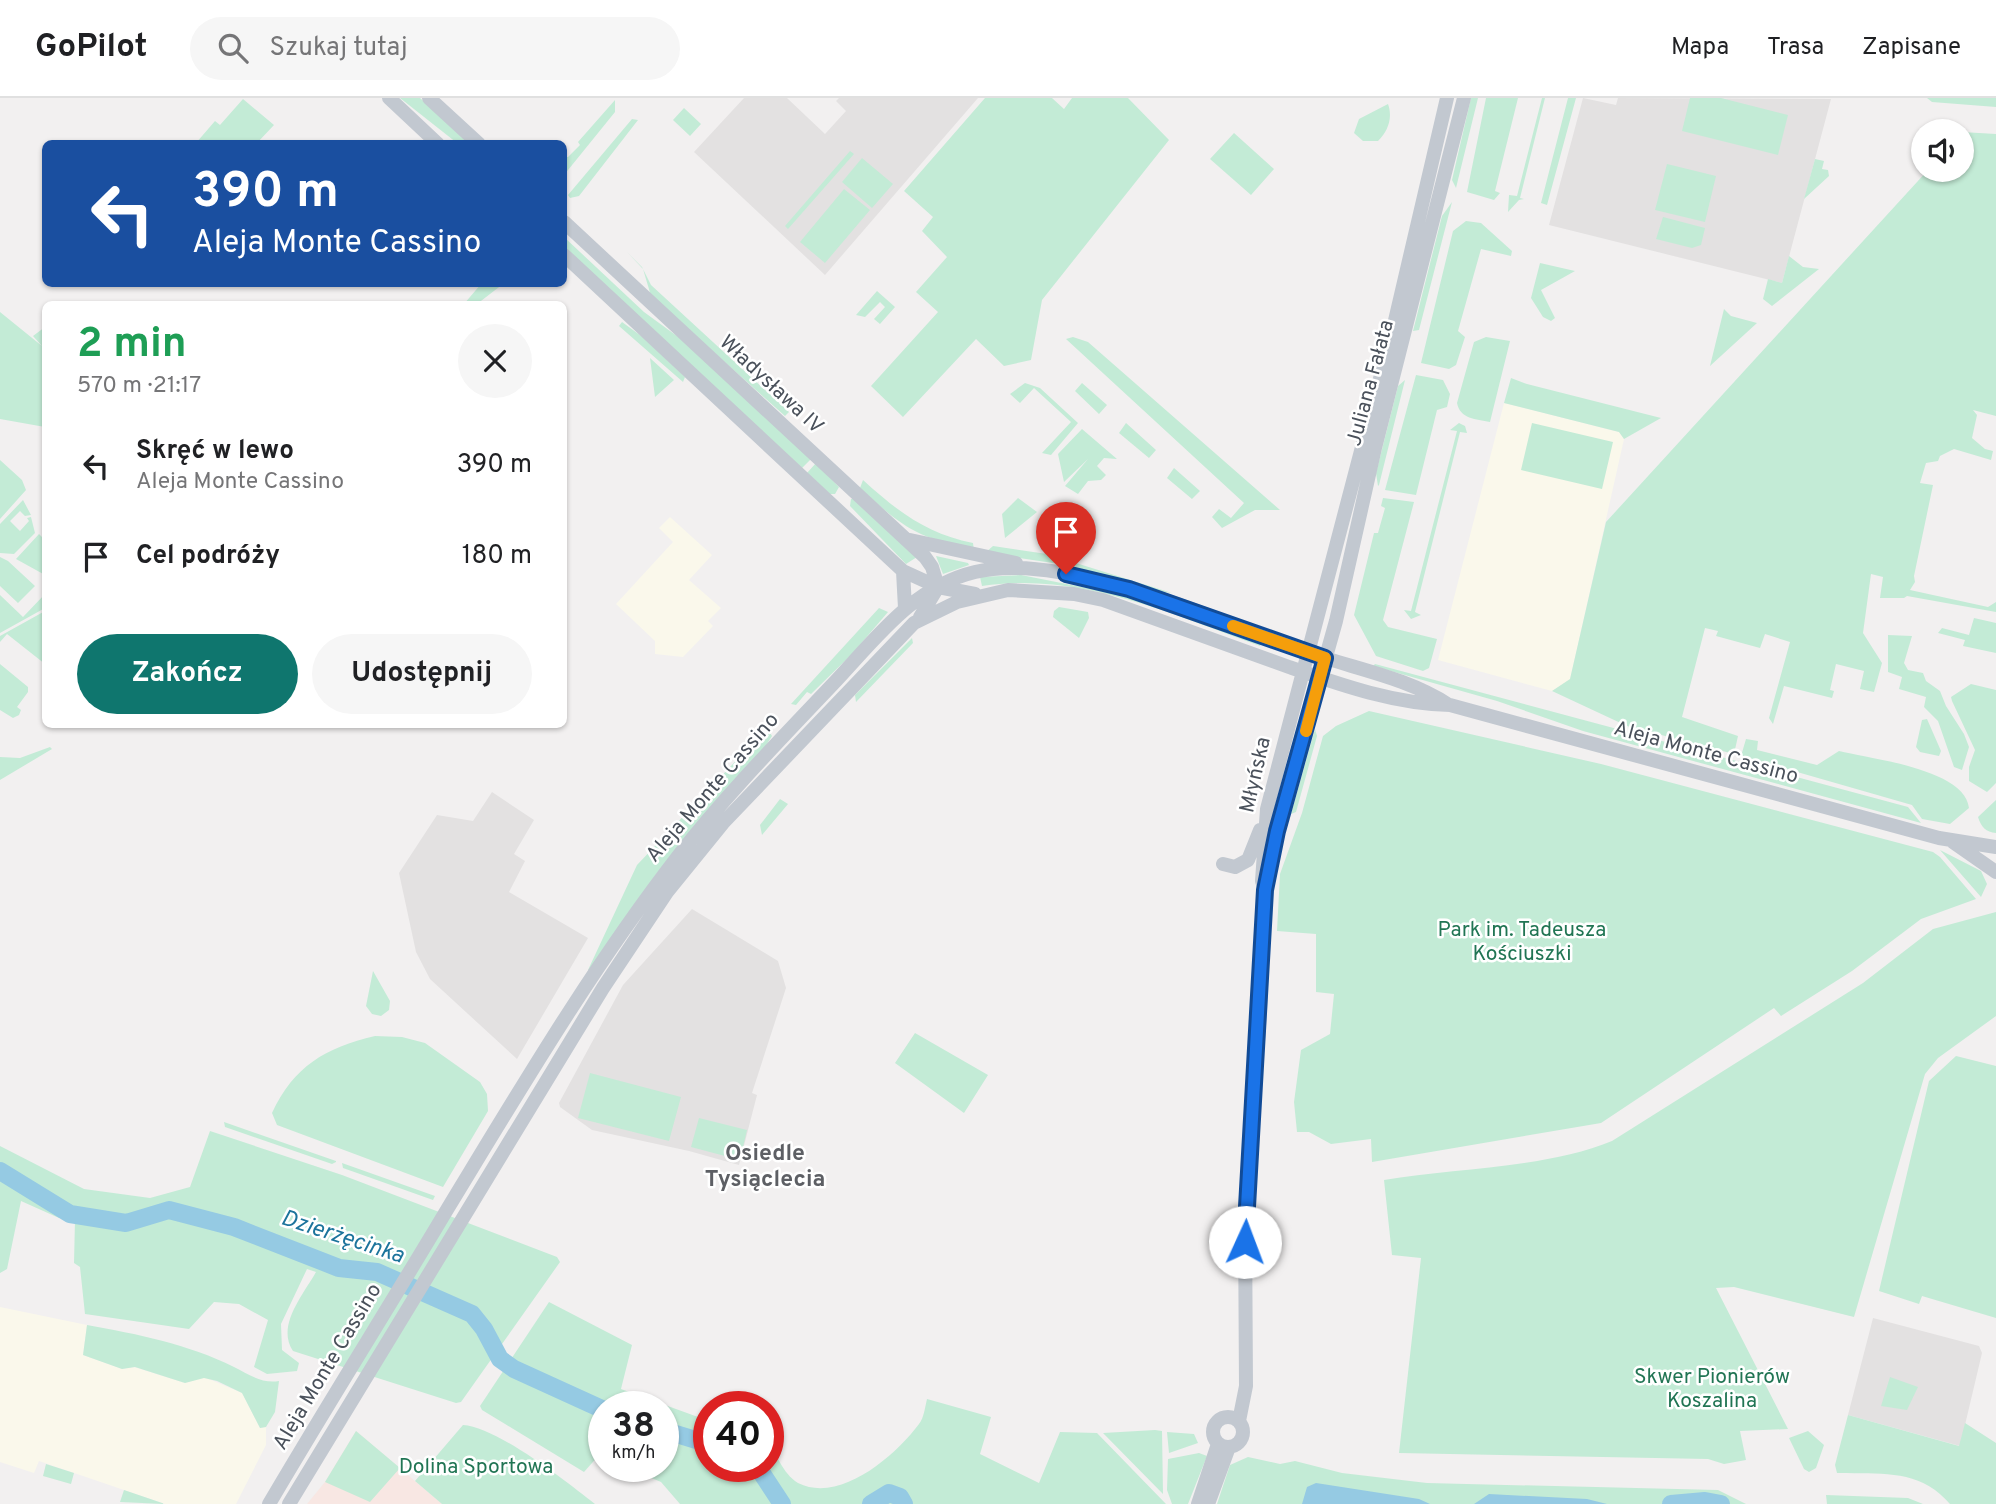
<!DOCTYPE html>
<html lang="pl">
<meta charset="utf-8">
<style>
:root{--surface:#fff;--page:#f6f6f6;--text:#202124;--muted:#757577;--line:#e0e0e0;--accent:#0f766e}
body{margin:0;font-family:Overpass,sans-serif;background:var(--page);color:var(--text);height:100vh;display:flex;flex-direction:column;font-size:26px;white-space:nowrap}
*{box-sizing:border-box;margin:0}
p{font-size:23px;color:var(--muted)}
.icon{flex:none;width:38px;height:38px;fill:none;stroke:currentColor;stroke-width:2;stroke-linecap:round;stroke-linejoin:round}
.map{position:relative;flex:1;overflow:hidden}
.side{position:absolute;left:42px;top:203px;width:525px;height:427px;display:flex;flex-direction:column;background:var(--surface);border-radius:10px;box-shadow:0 2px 5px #0004}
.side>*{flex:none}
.banner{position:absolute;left:42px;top:42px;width:525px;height:147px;border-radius:10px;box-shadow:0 2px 5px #0004;background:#1a4fa0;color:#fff;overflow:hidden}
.fabs{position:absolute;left:1911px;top:21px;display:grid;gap:14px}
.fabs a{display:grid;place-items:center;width:63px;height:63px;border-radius:50%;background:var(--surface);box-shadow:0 2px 5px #0004;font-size:35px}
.speed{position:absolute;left:588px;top:1293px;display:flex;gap:14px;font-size:35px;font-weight:700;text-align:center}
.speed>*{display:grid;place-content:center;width:91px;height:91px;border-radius:50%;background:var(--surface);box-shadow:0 2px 5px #0004;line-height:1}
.speed small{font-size:18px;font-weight:400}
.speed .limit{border:10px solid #d22;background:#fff;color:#111}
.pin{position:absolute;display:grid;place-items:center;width:60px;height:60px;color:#fff;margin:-72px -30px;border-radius:50% 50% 50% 0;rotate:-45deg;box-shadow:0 0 7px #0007}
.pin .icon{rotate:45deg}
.me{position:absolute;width:77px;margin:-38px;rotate:2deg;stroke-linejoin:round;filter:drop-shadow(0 0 5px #0008)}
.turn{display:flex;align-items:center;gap:24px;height:147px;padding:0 35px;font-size:32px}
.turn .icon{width:91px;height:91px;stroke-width:2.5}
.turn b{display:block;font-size:49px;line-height:60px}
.round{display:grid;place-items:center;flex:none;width:74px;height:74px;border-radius:37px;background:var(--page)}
.head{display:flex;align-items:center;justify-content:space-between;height:119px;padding:0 35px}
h1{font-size:42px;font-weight:700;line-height:52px;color:#1e9e55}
.primary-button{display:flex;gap:14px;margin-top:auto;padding:14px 35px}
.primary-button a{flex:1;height:80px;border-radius:42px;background:var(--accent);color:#fff;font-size:28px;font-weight:700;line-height:80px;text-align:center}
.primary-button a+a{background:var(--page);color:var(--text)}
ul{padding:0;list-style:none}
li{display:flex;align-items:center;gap:21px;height:91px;padding:0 35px}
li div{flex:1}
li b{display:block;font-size:26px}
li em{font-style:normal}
header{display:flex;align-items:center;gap:42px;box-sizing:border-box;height:98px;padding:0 35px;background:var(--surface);border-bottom:2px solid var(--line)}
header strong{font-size:33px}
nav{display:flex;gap:38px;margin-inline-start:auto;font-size:24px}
.search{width:490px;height:63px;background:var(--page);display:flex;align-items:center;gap:18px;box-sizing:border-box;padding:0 24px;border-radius:38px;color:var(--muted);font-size:26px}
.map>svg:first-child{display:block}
.commercial{fill:#faf8eb}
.education{fill:#e3e1e1}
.medical{fill:#f8e7e3}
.green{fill:#c3ebd6}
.water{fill:#95cae3}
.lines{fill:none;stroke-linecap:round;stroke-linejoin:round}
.river{stroke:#95cae3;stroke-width:18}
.tertiary{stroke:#c2c8d0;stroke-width:14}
.route-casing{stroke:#114b97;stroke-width:18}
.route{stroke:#1a73e8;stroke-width:12}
.slow{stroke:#f59e0b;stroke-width:12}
.labels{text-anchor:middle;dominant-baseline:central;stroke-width:5;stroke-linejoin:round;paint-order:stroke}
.street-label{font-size:21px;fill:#4a515b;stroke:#fff}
.park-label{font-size:21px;fill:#217554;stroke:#fff}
.neighbourhood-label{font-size:23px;font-weight:bold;fill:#5d5f64;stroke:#fff}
.water-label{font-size:23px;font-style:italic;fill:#1c749c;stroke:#fff}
</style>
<header>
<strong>GoPilot</strong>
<div class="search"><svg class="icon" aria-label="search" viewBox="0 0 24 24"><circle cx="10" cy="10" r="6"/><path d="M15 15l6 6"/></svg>Szukaj tutaj</div>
<nav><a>Mapa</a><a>Trasa</a><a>Zapisane</a></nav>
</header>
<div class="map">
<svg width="1996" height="1406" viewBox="0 0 1996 1406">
<rect width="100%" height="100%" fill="#f2f0f0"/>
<!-- commercial -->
<path class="commercial" d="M1504,305L1619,334L1624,341L1570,582L1552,593L1438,562Z
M670,419L712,457L689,482L721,510L708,523L713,528L683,559L655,556V543L616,506L673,444L659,430Z
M0,1209L87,1227L83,1257L122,1271L134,1269L185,1285L204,1279L242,1295L260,1330L266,1329V1347L236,1406H165L39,1363L34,1375L0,1364Z"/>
<!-- education -->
<path class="education" d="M744,0H787L825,36L846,13L836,3L839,0H978L825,177L694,54Z
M1583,0L1616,7L1618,0L1831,1L1782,185L1549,127Z
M492,694L534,722L514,756L525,763L509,794L588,840L517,961L430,881L416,854L399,775L437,717L473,723Z
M692,811L778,863L786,890L752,995L757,997L739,1067L689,1053L592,1032L560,1009L559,1005L623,887Z
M1873,1220L1979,1248L1982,1255L1960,1348L1848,1317Z"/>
<!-- medical -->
<path class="medical" d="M356,1333L442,1406H307L325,1384Z"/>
<!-- green -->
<path class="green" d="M400,0H420L470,45H457Z
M985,0H1052L1064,11L1072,0H1128L1169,42L1042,202L1031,262L1004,268L976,241L903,319L871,288L938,214L916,194L947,159L922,133L933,119L904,93Z
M1471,0H1478L1456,90L1452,82Z
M1486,0H1518L1495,93L1500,95L1494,102L1467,94Z
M1542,0H1545L1520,100L1524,101L1519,102L1508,114L1509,97L1517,98Z
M1568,0H1576L1547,107L1541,105Z
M1690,0H1721L1788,17L1778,57L1682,33Z
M1927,0H1996V9L1932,4Z
M243,1L274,27L257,45H196L215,23L220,27Z
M615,2V14L564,77V59H568L580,47L578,44Z
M1388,6C1393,20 1388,33 1378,43H1363L1354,35L1359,21Z
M684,10L701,26L690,38L673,22Z
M632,21L638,22L579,98L570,100L568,97Z
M1962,34L1996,36V318L1973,312L1977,317L1972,340L1985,351L1993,353L1991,362L1954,351L1940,358L1938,363L1926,365L1920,385L1933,387L1914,478L1915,484L1910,492L1988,509L1996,504V514L1907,498L1904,500H1880L1883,479L1871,476L1863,535L1882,565L1874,594L1860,591L1864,573L1836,566L1830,592L1834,593L1832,600L1784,588L1773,626L1769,620L1790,544L1765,536L1760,550L1716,538L1718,533L1705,530L1682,619L1738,638L1734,656L1627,628L1552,593L1570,581L1606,424L1928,72H1962Z
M1234,35L1274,71L1251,97L1210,61Z
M850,53L854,56L788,131L785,128Z
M862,60L893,86L872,110L842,84Z
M1815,61L1824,63L1822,71L1828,72L1829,78L1804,101Z
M1667,66L1716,78L1705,124L1655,112Z
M844,91L870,112L825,165L800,144Z
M1452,104L1419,232L1413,233L1442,118Z
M1663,119L1705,130L1701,147L1692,150L1656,141Z
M1466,123L1481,125L1512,153L1511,158L1481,151L1458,233L1465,239L1456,267L1449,271L1421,265L1453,133Z
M564,139L644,214L681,241L811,361L802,370L564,150Z
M627,154L642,169L651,187L789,314L785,318L651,198L643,171Z
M1789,158L1803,169L1819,171L1772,208L1763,201L1768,181L1782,185Z
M1540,165L1575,173L1541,192L1555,220L1551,223L1543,219L1531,200Z
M481,186H503L477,206H464Z
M877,193L895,209L880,226L874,221L885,209L880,204L865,219L856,217Z
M1724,211L1731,218L1757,225L1710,268Z
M0,214L42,248L33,238L45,229V329L0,321Z
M622,224L644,240L685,279L683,284L619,228Z
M1073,239L1088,244L1280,412H1255L1222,430L1212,419L1219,411L1231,420L1244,405L1066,241Z
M1486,239L1510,243L1490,324C1476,321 1460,321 1457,305L1474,244Z
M650,260L674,282L655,299Z
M1416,277L1443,282L1450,296L1447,309L1437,312L1416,397L1385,392Z
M1511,280L1527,286L1661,320L1624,341L1619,334L1504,305Z
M1405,282L1379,387L1378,388L1376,375L1398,288Z
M1025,285L1040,290L1078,325L1051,357L1042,355L1071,324L1034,290L1020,305L1010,296Z
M1082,285L1107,307L1099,316L1075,293Z
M1126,325L1156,352L1149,360L1119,335Z
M1459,325L1465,328L1467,335L1460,334L1415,514L1421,517L1411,521L1404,512L1411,513L1457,333L1450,332Z
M1532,325L1613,344L1602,391L1521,372Z
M1082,331L1117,361L1104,360L1097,368L1106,377L1101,382L1088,383L1078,396L1065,388L1088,361L1064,384L1058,356Z
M0,362L22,382L26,392L0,421Z
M816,365L839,389L835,396H830L807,375Z
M1174,370L1200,393L1192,401L1167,380Z
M863,382C897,413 927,436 973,445L974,453C916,438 904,431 860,390Z
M1018,400L1037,414L1005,440L1002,416Z
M1383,400L1414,404L1383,522L1388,529L1437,541L1429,570L1423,573L1376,558L1354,517L1374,435H1378L1385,410L1381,408Z
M851,401H855L917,459L906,466L850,408Z
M23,402L31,417L25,418L20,413L10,423L20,433L29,423L27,420L31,419L35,435L14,456L0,455V426Z
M39,436L45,442V477L16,461Z
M993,448L1047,456L1172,495L1149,492L1073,468L985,455Z
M936,458L968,465L969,467L943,476Z
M0,459L8,463L35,488L18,505L0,488Z
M1021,477L1132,499L1261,546L1260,548C1172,516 1078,473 982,488L980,479Z
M45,496V510L0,535V497L23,519Z
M1059,509L1088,514L1089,520L1079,540L1053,519L1054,513Z
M879,510L888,514L852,556L811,596L807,594L796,607L791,606Z
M45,513V566L7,536L0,544V538Z
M1974,520L1996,525V555L1963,548L1965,542L1938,535L1942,530L1969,537Z
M1888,537L1912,538L1904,565L1908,572L1923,575L1926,583L1940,593L1946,608L1964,636L1969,649L1962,672L1954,669L1938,623L1924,609L1926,599L1899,591L1902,579L1888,574Z
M912,540L913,545L856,604L855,597Z
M0,566L28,589V594L17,609L21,612L19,617L13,620L0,612Z
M1375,566L1908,709L1921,725L1583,633L1497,603L1373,568Z
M1971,586L1996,592V685L1987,694L1969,683V669L1975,652L1952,603L1951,599Z
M1369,613L1601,666L1933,754L1940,759L1976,801L1921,821L1852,873L1781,918L1774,910L1601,1025L1372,1064L1371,1041L1331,1046L1309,1034H1297L1294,1004L1301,952L1330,936L1334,896L1316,894V836L1277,833L1280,776L1302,715L1323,638L1336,628Z
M1927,621L1941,653L1939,658L1920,654L1916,649L1922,622Z
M767,630L772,638L758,660L657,775L591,873L588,872L637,767Z
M1315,631L1317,638L1296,714L1291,716Z
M1746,641L1758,643L1757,652L1817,667L1839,653C1871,661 1965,671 1969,710L1950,726L1922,721L1912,707L1741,658Z
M50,649L52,651L0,682V659L20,660Z
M780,701L788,706L762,737L760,727Z
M1996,702V735C1986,734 1981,729 1978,719Z
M1940,752L1981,773L1987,786L1981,799Z
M1996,814V918L1938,960L1925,976L1854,1219L1734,1189L1716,1190L1788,1331L1740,1333L1746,1362L1724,1366L1708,1361L1399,1355L1421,1160L1392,1157L1384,1082C1454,1070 1548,1070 1612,1043L1863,885L1933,831Z
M373,873L390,903L389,912L381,918L372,916L366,908Z
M915,935L988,977L964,1015L895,965Z
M375,938L402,939L425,945L480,984L487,996L488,1013L443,1089L277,1027L272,1015C294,968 325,950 375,938Z
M1956,958L1996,968V1220L1922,1198L1919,1206L1879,1193L1929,983Z
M590,975L681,999L669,1043L578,1020Z
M699,1020L747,1032L740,1062L691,1049Z
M224,1024L336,1063V1064L332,1066L225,1029Z
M210,1033L342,1077L557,1159L560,1164L461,1304L456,1305L293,1253C276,1228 303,1197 316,1174L307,1171L281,1226L282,1252L299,1265L297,1273L267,1276L254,1269L268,1222L239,1206L214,1204L189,1231L85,1216L80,1169L74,1165L75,1122L59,1120L21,1103L7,1171L0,1175V1048L84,1091L150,1100L190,1089Z
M342,1065L435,1098L433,1102L343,1070Z
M549,1204L632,1247L621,1291L709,1323V1368H768V1340C776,1355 782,1375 798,1385C840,1406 895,1358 919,1326C924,1320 925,1309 927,1301L991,1319L980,1356L1039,1385L1060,1334L1097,1335L1166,1406H680L661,1384L625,1369L663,1368V1309H604V1358L600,1356L584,1374L482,1312L480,1308Z
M87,1227C137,1236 188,1246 234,1269C248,1276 262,1286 279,1283L275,1314L266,1329L260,1330L242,1295L217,1283L204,1280L185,1285L135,1269L122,1271L83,1257Z
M1890,1279L1918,1289L1907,1312L1881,1308Z
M1848,1317L1959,1348L1965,1325L1996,1345V1406H1950C1920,1370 1879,1376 1837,1375L1835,1367Z
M463,1327C497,1329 567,1384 595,1406H442L415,1383Z
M1155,1332L1162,1333L1163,1396L1103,1335Z
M356,1333L400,1370L370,1404L325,1384Z
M1808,1333L1824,1347L1816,1370L1809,1374L1804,1371L1789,1340Z
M1167,1334L1194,1336L1198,1345L1169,1355Z
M1199,1355L1207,1358L1188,1406H1172L1167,1392L1168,1361Z
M1248,1359L1280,1366L1295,1363L1342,1375L1427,1385L1718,1392L1746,1406H1217L1230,1367Z
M46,1366L74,1375L71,1386L43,1378Z
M124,1392L165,1406L120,1404Z
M1826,1397L1908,1400L1923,1406H1827Z"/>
<!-- water -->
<path class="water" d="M1316,1385L1419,1401L1430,1406H1302L1307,1389Z
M1489,1396L1587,1401L1607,1406H1474Z"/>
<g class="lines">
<!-- river -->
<path class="river" d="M0,1073L70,1116L126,1125L169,1112L234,1129L339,1170L377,1174L472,1216L484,1231L500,1261L514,1271L604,1312
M663,1332L709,1346
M757,1368L782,1406
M871,1406L889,1395L900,1399L904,1406
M1671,1406L1705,1403L1721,1406"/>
<!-- tertiary -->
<path class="tertiary" d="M389,0L438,46
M429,0L479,46
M564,124L925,459L932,469L938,489L920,519
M564,157L903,473L938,489L975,496
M910,442L1016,465
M903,473L905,510
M1953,744L1996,774
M1223,766L1235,769L1248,762L1260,732
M1270,774L1277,733L1336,523L1375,350L1464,0
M1213 1334a15 15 0 1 1 30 0a15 15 0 1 1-30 0Z
M1239,1323L1246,1288L1245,1122L1260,913L1265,792L1262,783L1267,711L1393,231L1447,0
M269,1406C327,1307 389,1209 448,1110C521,990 593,868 679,757C726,697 780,642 832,587C874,543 912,489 975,474C1064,452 1220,524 1307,554C1355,571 1406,579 1449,607
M289,1406L603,890L667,794L723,725L914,525L957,504L1008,492L1074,496L1103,502C1165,524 1227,547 1289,569C1341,587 1395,606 1450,607L1939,740L1996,749
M1198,1406L1218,1346
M1208,1406L1229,1349"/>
</g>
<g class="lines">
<defs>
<path id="route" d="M1066,476L1129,491L1325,560L1277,733L1265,792L1245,1144"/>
</defs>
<!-- route casing -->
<use href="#route" class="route-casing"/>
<!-- route -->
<use href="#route" class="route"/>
<!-- slow -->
<path class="slow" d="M1233,528L1325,560L1306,633"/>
</g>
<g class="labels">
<!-- street labels -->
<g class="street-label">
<text transform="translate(1371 285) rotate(-75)">Juliana Fałata</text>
<text transform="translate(771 287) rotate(43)">Władysława IV</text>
<text transform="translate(1706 655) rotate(15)">Aleja Monte Cassino</text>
<text transform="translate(1256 677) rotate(-77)">Młyńska</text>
<text transform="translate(713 690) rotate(-49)">Aleja Monte Cassino</text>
<text transform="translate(328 1269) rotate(-59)">Aleja Monte Cassino</text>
</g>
<!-- park labels -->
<g class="park-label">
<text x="1522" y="832">Park im. Tadeusza<tspan x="1522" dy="24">Kościuszki</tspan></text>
<text x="1712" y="1279">Skwer Pionierów<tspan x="1712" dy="24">Koszalina</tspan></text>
<text x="476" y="1369">Dolina Sportowa</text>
</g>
<!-- neighbourhood labels -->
<g class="neighbourhood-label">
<text x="765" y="1056">Osiedle<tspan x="765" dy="26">Tysiąclecia</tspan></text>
</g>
<!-- water labels -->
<g class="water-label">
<text transform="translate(342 1140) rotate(18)">Dzierżęcinka</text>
</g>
</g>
</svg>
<div class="fabs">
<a><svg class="icon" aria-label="sound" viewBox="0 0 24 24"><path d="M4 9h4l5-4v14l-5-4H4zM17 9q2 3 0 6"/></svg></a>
</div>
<div class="speed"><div>38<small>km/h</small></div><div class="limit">40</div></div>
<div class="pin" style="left:1066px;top:476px;background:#d93025"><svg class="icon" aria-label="arrive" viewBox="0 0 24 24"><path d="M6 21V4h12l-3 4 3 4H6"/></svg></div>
<svg class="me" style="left:1245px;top:1144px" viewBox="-20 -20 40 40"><circle r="19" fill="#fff"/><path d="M0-13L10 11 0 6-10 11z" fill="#1a73e8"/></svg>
<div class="banner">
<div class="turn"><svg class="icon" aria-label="left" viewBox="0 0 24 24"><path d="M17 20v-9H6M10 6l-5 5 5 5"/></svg><div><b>390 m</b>Aleja Monte Cassino</div></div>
</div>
<section class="side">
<div class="head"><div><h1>2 min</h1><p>570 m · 21:17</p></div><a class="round"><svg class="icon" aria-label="close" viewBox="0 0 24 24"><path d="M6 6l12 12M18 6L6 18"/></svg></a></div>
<ul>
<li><svg class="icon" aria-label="left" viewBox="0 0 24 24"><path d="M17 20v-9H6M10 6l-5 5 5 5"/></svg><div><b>Skręć w lewo</b><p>Aleja Monte Cassino</p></div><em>390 m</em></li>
<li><svg class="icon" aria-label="arrive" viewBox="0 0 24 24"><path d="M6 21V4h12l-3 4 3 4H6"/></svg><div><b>Cel podróży</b></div><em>180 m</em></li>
</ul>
<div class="primary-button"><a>Zakończ</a><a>Udostępnij</a></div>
</section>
</div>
